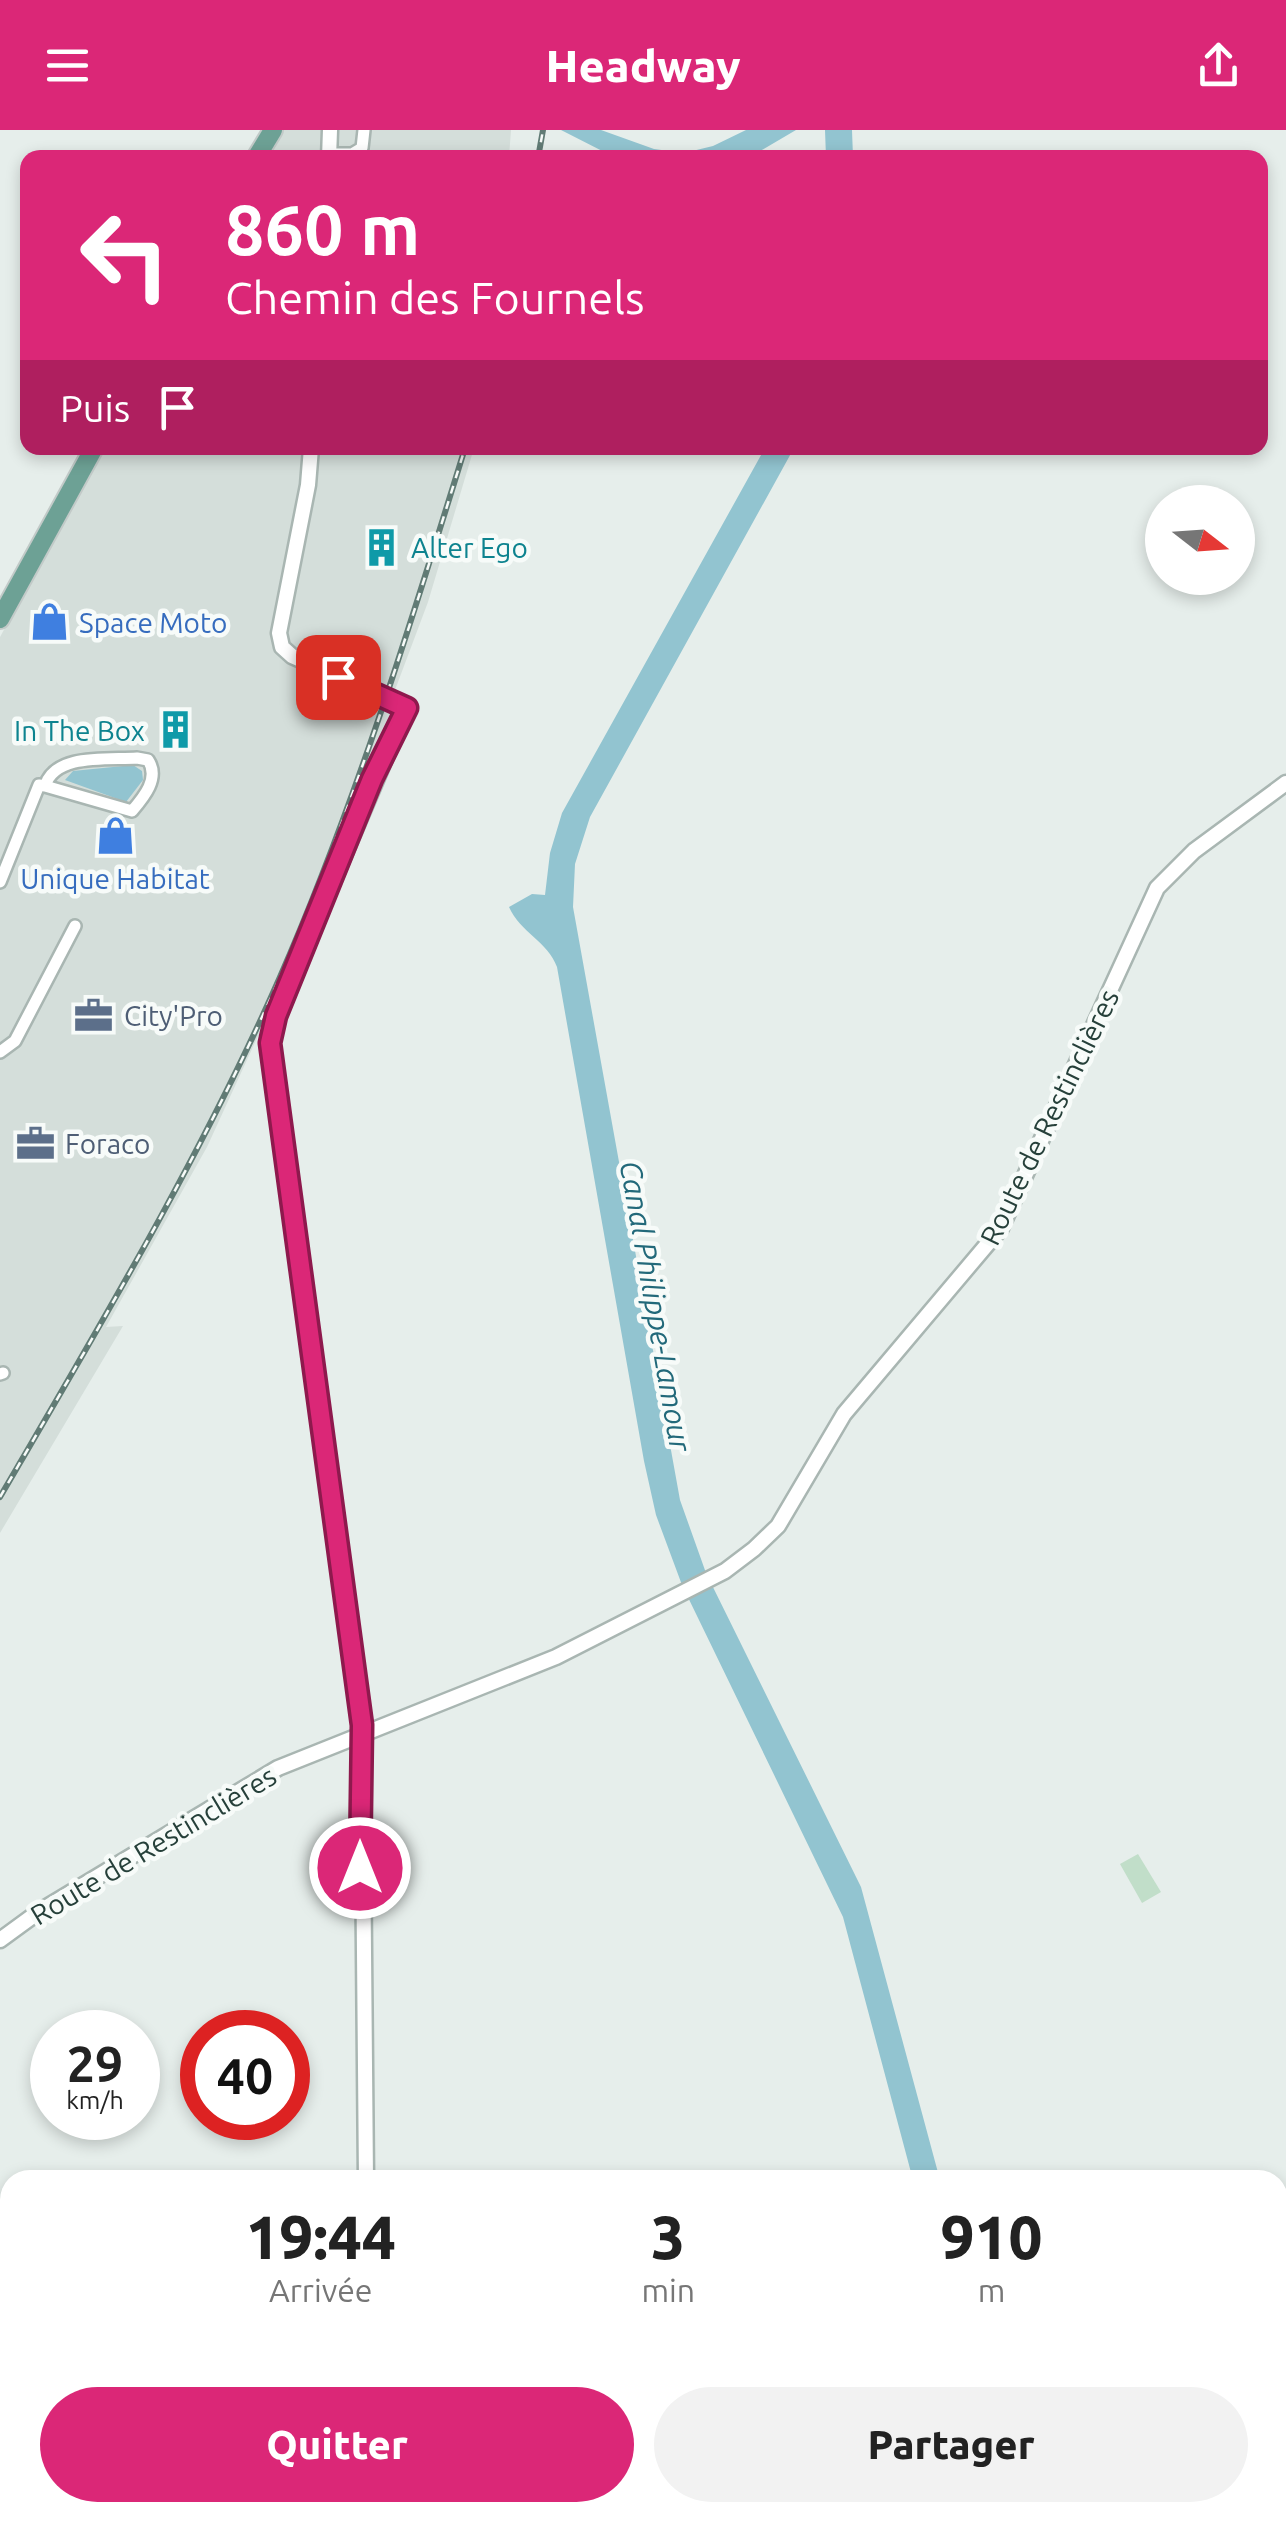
<!DOCTYPE html>
<html lang="fr">
<meta charset="utf-8">
<style>
:root{--surface:#fff;--page:#f2f2f2;--text:#222;--muted:#767676;--accent:#db2777}
body{margin:0;font-family:Ubuntu,sans-serif;background:var(--page);color:var(--text);height:100vh;display:flex;flex-direction:column;font-size:38px;white-space:nowrap}
*{box-sizing:border-box;margin:0}
p{font-size:32px;color:var(--muted)}
.icon{flex:none;width:55px;height:55px;fill:none;stroke:currentColor;stroke-width:2;stroke-linecap:round;stroke-linejoin:round}
.map{position:relative;flex:1;overflow:hidden}
.sheet{position:absolute;left:0px;top:2040px;width:1288px;height:352px;display:flex;flex-direction:column;background:var(--surface);border-radius:30px 30px 0 0;box-shadow:0 5px 15px #0003}
.sheet>*{flex:none}
.banner{position:absolute;left:20px;top:20px;width:1248px;height:305px;border-radius:20px;box-shadow:0 5px 15px #0003;background:#db2777;color:#fff;overflow:hidden}
.needle{width:65px;rotate:107deg}
.controls{position:absolute;left:1145px;top:355px;display:grid;gap:20px}
.controls a{display:grid;place-items:center;width:110px;height:110px;border-radius:50%;background:var(--surface);box-shadow:0 5px 15px #0003;font-size:50px}
.speed{position:absolute;left:30px;top:1880px;display:flex;gap:20px;font-size:50px;font-weight:700;text-align:center}
.speed>*{display:grid;place-content:center;width:130px;height:130px;border-radius:50%;background:var(--surface);box-shadow:0 5px 15px #0003;line-height:1}
.speed small{font-size:25px;font-weight:400}
.speed .limit{border:15px solid #d22;background:#fff;color:#111}
.pin{position:absolute;display:grid;place-items:center;width:85px;height:85px;color:#fff;margin:-42px;border-radius:20px;box-shadow:0 5px 15px #0006}
.me{position:absolute;width:110px;margin:-55px;rotate:0deg;stroke-linejoin:round;filter:drop-shadow(0 0 8px #0008)}
.turn{display:flex;align-items:center;gap:35px;height:210px;padding:0 40px;font-size:45px}
.turn .icon{width:130px;height:130px;stroke-width:2.5}
.turn b{display:block;font-size:70px;line-height:85px}
.then{display:flex;align-items:center;height:95px;padding:0 40px;background:#0003;gap:20px;font-size:38px}
.eta{display:flex;justify-content:space-evenly;align-items:center;height:170px;text-align:center}
.eta b{font-size:60px;font-weight:800;line-height:70px}
.cta{display:flex;gap:20px;margin-top:auto;padding:20px 40px}
.cta a{flex:1;height:115px;border-radius:60px;background:var(--accent);color:#fff;font-size:40px;font-weight:800;line-height:115px;text-align:center}
.cta a+a{background:var(--page);color:var(--text)}
header{display:flex;justify-content:space-between;align-items:center;height:130px;padding:0 40px;background:var(--accent);color:#fff;font-size:45px;font-weight:800}
.map>svg:first-child{display:block}
.built{fill:#d4deda}
.green{fill:#c1dec9}
.water{fill:#92c4d0}
.lines{fill:none;stroke-linecap:round;stroke-linejoin:round}
.minor-casing{stroke:#a9b6b2;stroke-width:16}
.tertiary-casing{stroke:#a9b6b2;stroke-width:19}
.primary-casing{stroke:#c2cac8;stroke-width:22}
.minor{stroke:#fff;stroke-width:11}
.tertiary{stroke:#fff;stroke-width:14}
.primary{stroke:#6da195;stroke-width:18}
.rail-casing{stroke:#617b75;stroke-width:6}
.rail{stroke:#f7fbf9;stroke-width:2.5;stroke-dasharray:8;stroke-linecap:butt}
.route-casing{stroke:#8e194d;stroke-width:25}
.route{stroke:#db2777;stroke-width:18}
.labels{text-anchor:middle;dominant-baseline:central;stroke-width:9;stroke-linejoin:round;paint-order:stroke}
.culture-label{font-size:28px;fill:#0d838f;stroke:#f7fbf9;text-anchor:start}
.shop-label{font-size:28px;fill:#366cbe;stroke:#f7fbf9;text-anchor:start}
.service-label{font-size:28px;fill:#4e5e75;stroke:#f7fbf9;text-anchor:start}
.street-label{font-size:28px;fill:#26403a;stroke:#f7fbf9}
.water-label{font-size:30px;font-style:italic;fill:#22697a;stroke:#f7fbf9}
</style>
<header><svg class="icon" aria-label="menu" viewBox="0 0 24 24"><path d="M4 6h16M4 12h16M4 18h16"/></svg>Headway<svg class="icon" aria-label="share" viewBox="0 0 24 24"><path d="M12 15V3M7 8l5-5 5 5M5 13v7h14v-7"/></svg></header>
<div class="map">
<svg width="1286" height="2392" viewBox="0 0 1286 2392">
<rect width="100%" height="100%" fill="#e6eeeb"/>
<!-- built -->
<path class="built" d="M278,0H511L509,27L263,28Z
M104,318H474L428,472L392,568L399,581L265,907L258,906L207,1017L106,1197L123,1196L0,1403V507Z"/>
<!-- green -->
<path class="green" d="M1138,1724L1161,1762L1142,1773L1120,1734Z"/>
<!-- water -->
<path class="water" d="M561,0H601L654,19L684,23L713,16L746,0H796L750,27L616,28Z
M825,0H852L853,27H826Z
M765,318H794L590,687L575,734L573,777L680,1370L706,1443L861,1757L940,2050H913L843,1787L682,1455L656,1385L644,1331L557,837C548,812 520,802 509,777L532,764L545,765L550,723L562,683Z
M133,635L142,641L143,650L126,672L65,650L73,641Z"/>
<g class="lines">
<defs>
<path id="minor" d="M329,24H352L362,18L364,0
M0,752L39,655L45,656C55,623 108,630 137,628L148,630C160,648 144,667 132,681L45,656
M0,922L15,911L75,796
M0,1244L3,1243
M0,2368L10,2373
M27,2382L44,2392
M558,2382L560,2392
M646,2382L648,2392
M735,2382L738,2392
M776,2382L778,2392
M865,2382L867,2392
M368,2392L393,2385
M1022,2392L1075,2388L1089,2392"/>
<path id="tertiary" d="M329,28L330,0
M311,318L308,355L279,503L282,517L292,526L407,577L276,886L270,913L362,1595L366,2050
M0,1810L37,1783L278,1638L556,1527L725,1441L754,1419L778,1396L844,1284L1001,1098L1157,758L1194,721L1286,653
M392,2382L394,2392"/>
<path id="primary" d="M256,28L273,0
M0,489L94,318"/>
</defs>
<!-- minor casing -->
<use href="#minor" class="minor-casing"/>
<!-- tertiary casing -->
<use href="#tertiary" class="tertiary-casing"/>
<!-- primary casing -->
<use href="#primary" class="primary-casing"/>
<!-- minor -->
<use href="#minor" class="minor"/>
<!-- tertiary -->
<use href="#tertiary" class="tertiary"/>
<!-- primary -->
<use href="#primary" class="primary"/>
<defs>
<path id="rail" d="M538,28L543,0
M0,1367C99,1197 201,1027 280,847C355,675 410,496 465,318"/>
</defs>
<!-- rail casing -->
<use href="#rail" class="rail-casing"/>
<!-- rail -->
<use href="#rail" class="rail"/>
</g>
<g class="lines">
<defs>
<path id="route" d="M338,547L407,578L372,649L276,886L270,913L362,1595L360,1738"/>
</defs>
<!-- route casing -->
<use href="#route" class="route-casing"/>
<!-- route -->
<use href="#route" class="route"/>
</g>
<!-- icons -->
<defs>
<symbol id="building-bare" viewBox="-9 -9 18 18"><path d="M-4-6H4V6H1V3H-1V6H-4ZM-2.5-4.3h1.7v1.8h-1.7ZM.8-4.3h1.7v1.8H.8ZM-2.5-1h1.7V.8h-1.7ZM.8-1h1.7V.8H.8Z" fill="#0f9aa8" stroke="#f7fbf9" stroke-width="2.5" paint-order="stroke"/></symbol>
<symbol id="shop-bare" viewBox="-9 -9 18 18"><path d="M-5-2.5h2.3a2.7 3.5 0 0 1 5.4 0H5L5.5 6h-11ZM-1.5-2.5h3a1.5 2.3 0 0 0-3 0Z" fill="#3f7fe0" stroke="#f7fbf9" stroke-width="2.5" paint-order="stroke"/></symbol>
<symbol id="office-bare" viewBox="-9 -9 18 18"><path d="M-6-3h4V-5.5h4V-3h4V5H-6ZM-1-4.5V-3h2v-1.5ZM-6 0V1H6V0Z" fill="#5c6f8a" stroke="#f7fbf9" stroke-width="2.5" paint-order="stroke"/></symbol>
</defs>
<g fill-rule="evenodd">
<use href="#building-bare" x="354" y="390" width="55" height="55"/>
<use href="#shop-bare" x="22" y="464" width="55" height="55"/>
<use href="#building-bare" x="148" y="572" width="55" height="55"/>
<use href="#shop-bare" x="88" y="678" width="55" height="55"/>
<use href="#office-bare" x="66" y="858" width="55" height="55"/>
<use href="#office-bare" x="8" y="986" width="55" height="55"/>
</g>
<g class="labels">
<!-- culture labels -->
<g class="culture-label">
<text x="411" y="417">Alter Ego</text>
<text x="145" y="600" text-anchor="end">In The Box</text>
</g>
<!-- shop labels -->
<g class="shop-label">
<text x="79" y="492">Space Moto</text>
<text x="115" y="748" text-anchor="middle">Unique Habitat</text>
</g>
<!-- service labels -->
<g class="service-label">
<text x="124" y="885">City'Pro</text>
<text x="65" y="1013">Foraco</text>
</g>
<!-- street labels -->
<g class="street-label">
<text transform="translate(1049 987) rotate(-64)">Route de Restinclières</text>
<text transform="translate(153 1715) rotate(-31)">Route de Restinclières</text>
</g>
<!-- water labels -->
<g class="water-label">
<text transform="translate(656 1176) rotate(80)">Canal Philippe-Lamour</text>
</g>
</g>
</svg>
<div class="controls">
<a><svg class="needle" viewBox="-14 -14 28 28"><path d="M0-13l5 13h-10z" fill="#e53935"/><path d="M0 13l5-13h-10z" fill="#767676"/></svg></a>
</div>
<div class="speed"><div>29<small>km/h</small></div><div class="limit">40</div></div>
<div class="pin" style="left:338px;top:547px;background:#d93025"><svg class="icon" aria-label="arrive" viewBox="0 0 24 24"><path d="M6 21V4h12l-3 4 3 4H6"/></svg></div>
<svg class="me" style="left:360px;top:1738px" viewBox="-20 -20 40 40"><circle r="17" fill="#db2777" stroke="#fff" stroke-width="3"/><path d="M0-11L8 9 0 5-8 9z" fill="#fff"/></svg>
<div class="banner">
<div class="turn"><svg class="icon" aria-label="left" viewBox="0 0 24 24"><path d="M17 20v-9H6M10 6l-5 5 5 5"/></svg><div><b>860 m</b>Chemin des Fournels</div></div>
<div class="then">Puis<svg class="icon" aria-label="arrive" viewBox="0 0 24 24"><path d="M6 21V4h12l-3 4 3 4H6"/></svg></div>
</div>
<section class="sheet">
<div class="eta">
<div><b>19:44</b><p>Arrivée</p></div>
<div><b>3</b><p>min</p></div>
<div><b>910</b><p>m</p></div>
</div>
<div class="cta"><a>Quitter</a><a>Partager</a></div>
</section>
</div>
